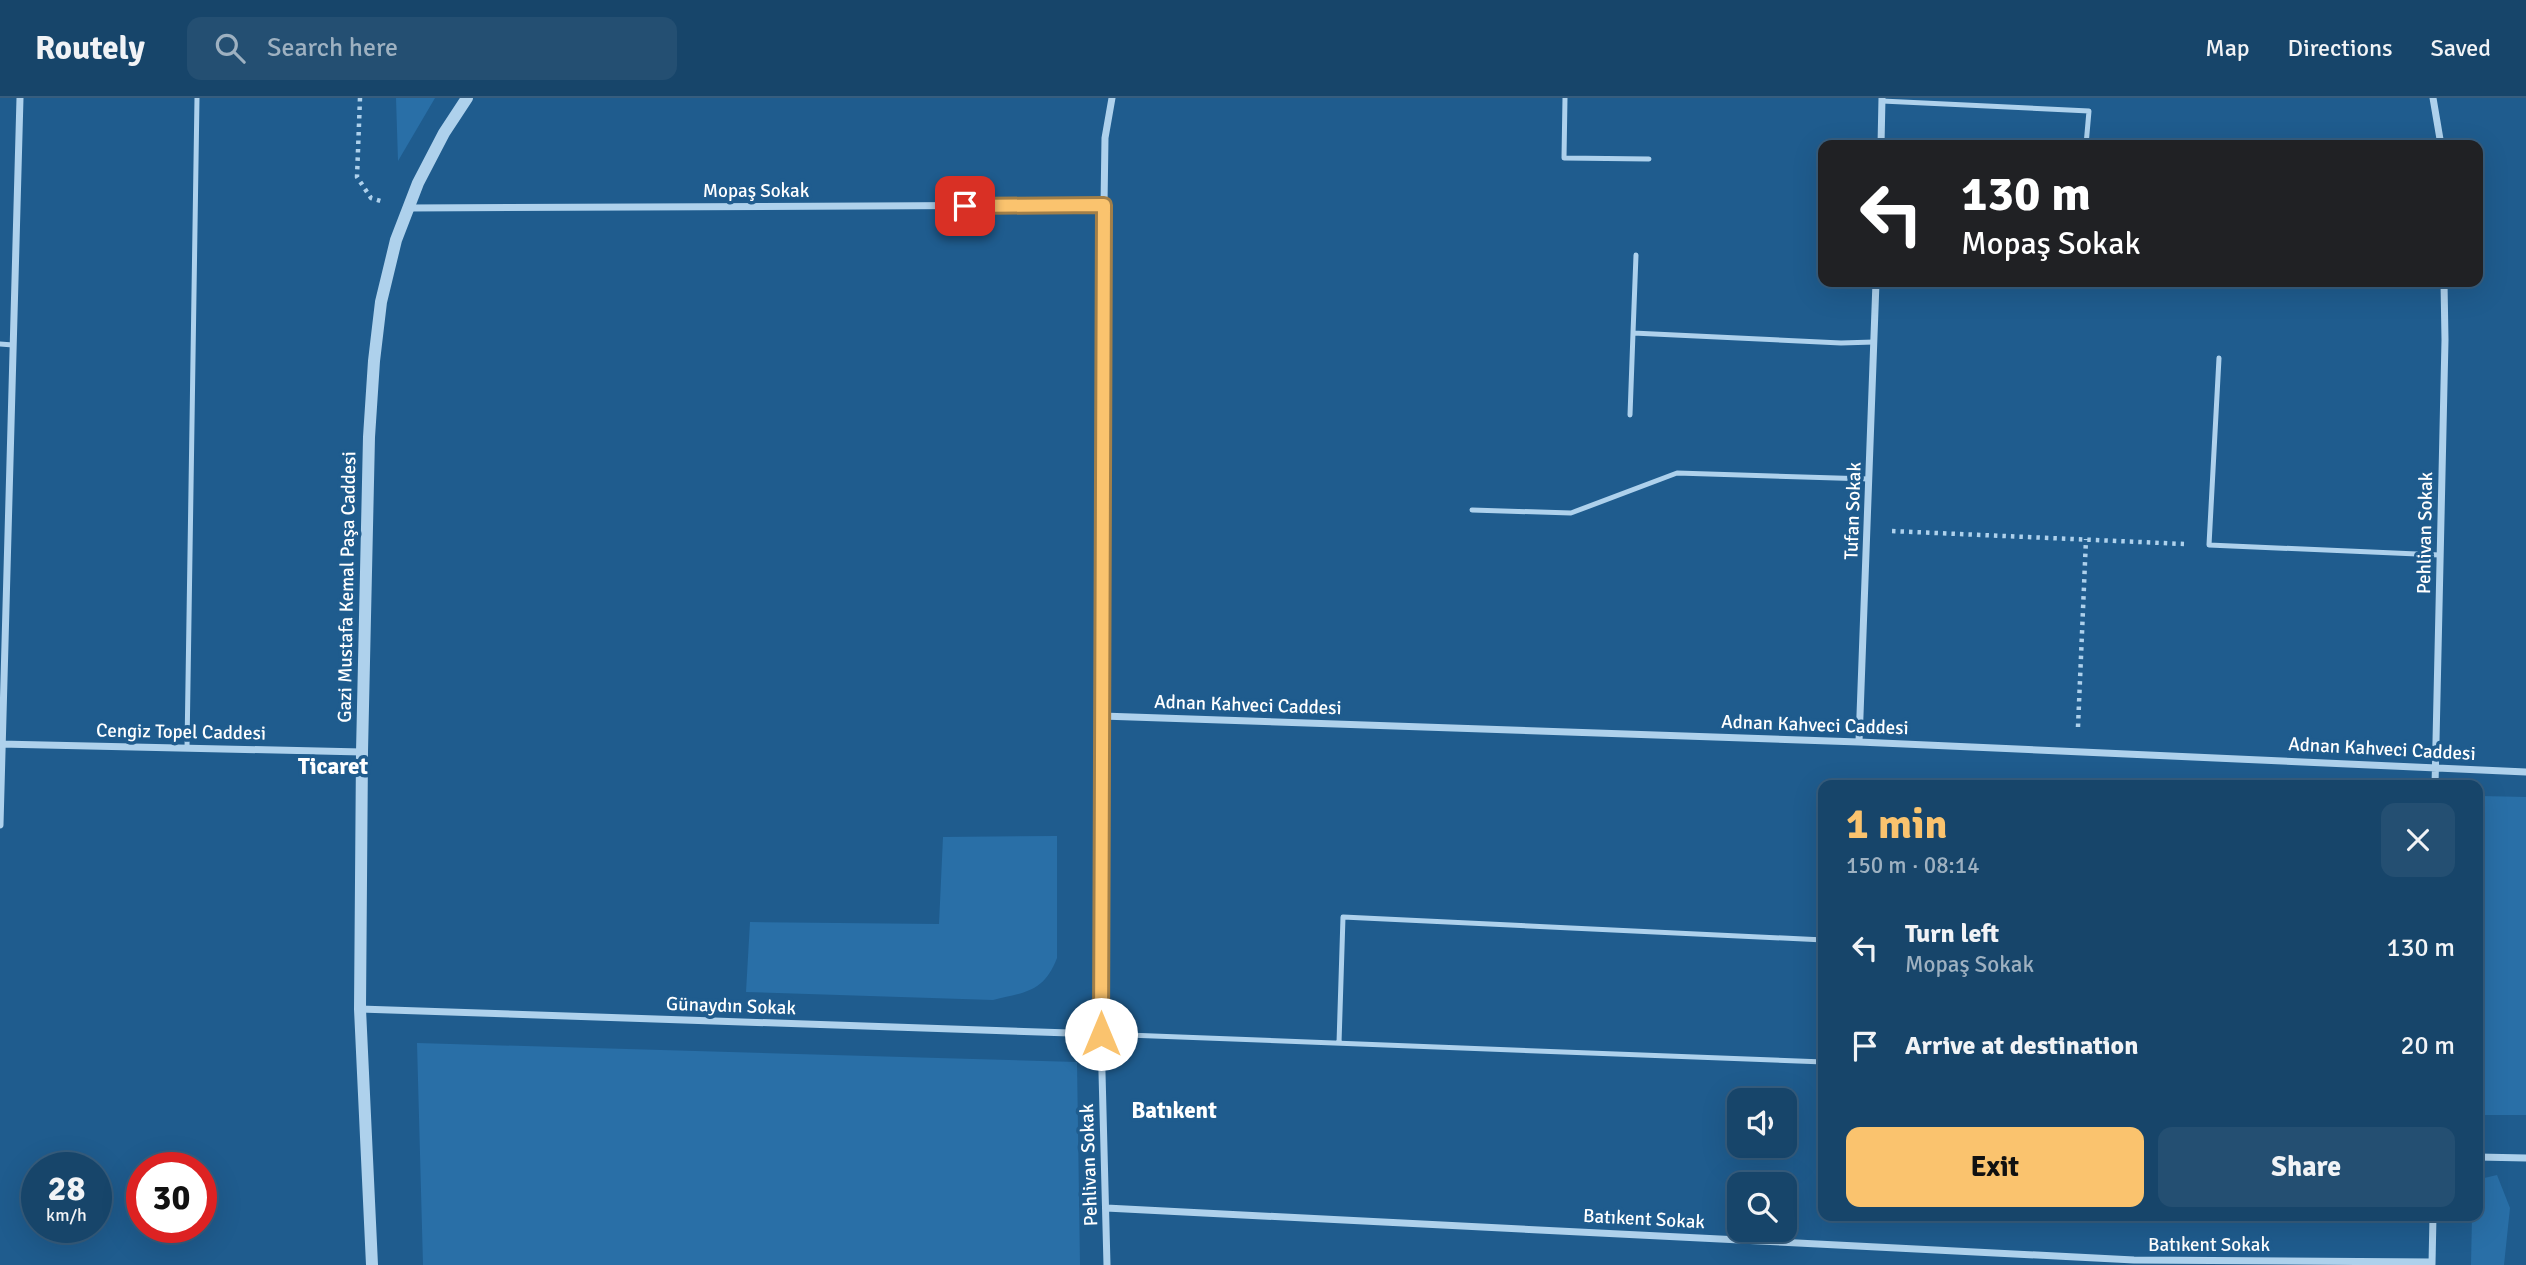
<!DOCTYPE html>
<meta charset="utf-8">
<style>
:root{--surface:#17456a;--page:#244f72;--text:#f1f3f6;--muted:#9eb1c1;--line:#365d7e;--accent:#fac36e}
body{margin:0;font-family:Signika,sans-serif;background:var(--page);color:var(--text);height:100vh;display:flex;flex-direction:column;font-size:26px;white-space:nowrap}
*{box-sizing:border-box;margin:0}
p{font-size:23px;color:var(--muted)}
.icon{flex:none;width:38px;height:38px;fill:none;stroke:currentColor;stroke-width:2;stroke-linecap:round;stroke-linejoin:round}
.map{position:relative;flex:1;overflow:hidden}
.panel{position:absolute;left:1818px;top:682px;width:665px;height:441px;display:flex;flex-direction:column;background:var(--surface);border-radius:14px;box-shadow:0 7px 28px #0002,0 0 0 2px var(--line)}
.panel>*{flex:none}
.top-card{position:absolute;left:1818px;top:42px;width:665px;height:147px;border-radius:14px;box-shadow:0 7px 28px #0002,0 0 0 2px var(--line);background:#202124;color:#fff;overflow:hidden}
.controls{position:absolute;left:1727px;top:990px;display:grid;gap:14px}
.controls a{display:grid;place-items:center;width:70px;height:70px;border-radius:14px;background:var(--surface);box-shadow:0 7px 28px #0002,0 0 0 2px var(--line);font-size:35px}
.speed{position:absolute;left:21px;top:1054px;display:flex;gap:14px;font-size:35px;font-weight:700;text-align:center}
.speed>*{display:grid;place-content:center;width:91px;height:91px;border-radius:50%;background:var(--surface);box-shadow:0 7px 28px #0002,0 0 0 2px var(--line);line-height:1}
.speed small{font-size:18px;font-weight:400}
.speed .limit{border:10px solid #d22;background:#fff;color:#111}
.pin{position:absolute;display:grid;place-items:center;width:60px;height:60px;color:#fff;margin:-30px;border-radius:14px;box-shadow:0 4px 10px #0006}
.me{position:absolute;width:77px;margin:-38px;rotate:0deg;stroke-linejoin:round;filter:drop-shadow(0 0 5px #0008)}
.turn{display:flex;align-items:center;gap:24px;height:147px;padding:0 28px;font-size:32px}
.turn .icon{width:91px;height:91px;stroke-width:2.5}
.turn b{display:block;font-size:49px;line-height:60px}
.round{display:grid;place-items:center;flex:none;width:74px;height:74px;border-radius:14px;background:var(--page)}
.head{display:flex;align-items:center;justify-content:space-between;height:119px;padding:0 28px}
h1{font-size:42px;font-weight:700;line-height:52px;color:var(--accent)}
.action{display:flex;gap:14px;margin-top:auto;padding:14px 28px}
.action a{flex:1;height:80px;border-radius:14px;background:var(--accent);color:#111;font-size:28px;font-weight:700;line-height:80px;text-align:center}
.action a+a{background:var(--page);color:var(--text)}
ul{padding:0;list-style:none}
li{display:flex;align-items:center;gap:21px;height:98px;padding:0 28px}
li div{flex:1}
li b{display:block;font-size:26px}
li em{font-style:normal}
header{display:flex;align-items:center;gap:42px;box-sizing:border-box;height:98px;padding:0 35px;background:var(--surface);border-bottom:2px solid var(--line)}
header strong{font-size:33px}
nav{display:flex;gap:38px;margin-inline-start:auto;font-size:24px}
.search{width:490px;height:63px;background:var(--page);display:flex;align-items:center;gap:18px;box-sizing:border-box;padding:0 24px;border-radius:14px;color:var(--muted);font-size:26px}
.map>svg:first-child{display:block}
.green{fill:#296fa7}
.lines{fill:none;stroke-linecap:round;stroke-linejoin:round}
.path{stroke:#aed1ec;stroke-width:4.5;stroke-dasharray:3.5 5;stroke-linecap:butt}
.service{stroke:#aed1ec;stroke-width:5}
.minor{stroke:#aed1ec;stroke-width:7}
.tertiary{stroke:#aed1ec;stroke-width:12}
.route-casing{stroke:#a27f48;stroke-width:18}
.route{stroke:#fac36e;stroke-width:12}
.labels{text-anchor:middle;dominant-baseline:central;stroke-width:7;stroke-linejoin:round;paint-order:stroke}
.street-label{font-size:19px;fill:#fff;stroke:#1f5c8e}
.quarter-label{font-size:23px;font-weight:bold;fill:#fff;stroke:#1f5c8e}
</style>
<header>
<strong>Routely</strong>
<div class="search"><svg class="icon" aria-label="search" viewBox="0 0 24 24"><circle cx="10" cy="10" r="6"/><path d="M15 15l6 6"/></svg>Search here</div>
<nav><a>Map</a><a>Directions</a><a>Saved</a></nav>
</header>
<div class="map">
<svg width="2526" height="1167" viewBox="0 0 2526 1167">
<rect width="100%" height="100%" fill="#1f5c8e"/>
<!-- green -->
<path class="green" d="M396,0H435L398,63Z
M2481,698L2526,699V1017H2478Z
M1057,738V860C1044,894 1026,894 993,902L746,894L750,824L939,826L943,739Z
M417,945L1077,964L1080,1167H423Z
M2497,1077L2510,1110L2504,1167H2471L2472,1118H2478V1084L2480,1081Z"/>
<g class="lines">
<!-- path -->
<path class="path" d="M360,0L357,79L371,100L381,103
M1892,433L2184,446
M2078,629L2086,441"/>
<!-- service -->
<path class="service" d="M1565,0L1564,60L1649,61
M1882,3L2089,13L2086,47
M1633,235L1636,157
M0,246L13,247
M2219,260L2209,447L2440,457
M1630,317L1633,235L1841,245L1874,244
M1472,412L1571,415L1677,375L1869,381
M187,650L197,0
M1101,936L1824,964
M1339,945L1343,819L1824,842"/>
<!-- minor -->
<path class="minor" d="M2433,0L2441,47
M1881,47L1882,0
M408,110L1104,107
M1102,618L1859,644L2526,674
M1859,644L1876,184
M0,646L362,654
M2435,688L2445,242L2444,184
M0,727L20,0
M360,911L1101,936
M2478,1059L2526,1060
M1106,1110L2134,1162L2432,1164
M2432,1166L2433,1118
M1107,1167L1101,936L1104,107L1105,40L1112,0"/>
<!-- tertiary -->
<path class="tertiary" d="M372,1167L360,911L362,654L369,339L374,263L381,204L396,142L418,85L444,35L467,0"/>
</g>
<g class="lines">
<defs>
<path id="route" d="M965,108L1104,107L1101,936"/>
</defs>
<!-- route casing -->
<use href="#route" class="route-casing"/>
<!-- route -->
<use href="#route" class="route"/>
</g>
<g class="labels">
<!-- street labels -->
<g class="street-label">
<text x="756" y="93">Mopaş Sokak</text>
<text transform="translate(1853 413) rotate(-88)">Tufan Sokak</text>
<text transform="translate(2425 435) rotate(-89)">Pehlivan Sokak</text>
<text transform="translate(347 489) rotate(-89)">Gazi Mustafa Kemal Paşa Caddesi</text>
<text transform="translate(1248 607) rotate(2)">Adnan Kahveci Caddesi</text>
<text transform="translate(1815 627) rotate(2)">Adnan Kahveci Caddesi</text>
<text transform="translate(181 634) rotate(1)">Cengiz Topel Caddesi</text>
<text transform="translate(2382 651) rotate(3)">Adnan Kahveci Caddesi</text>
<text transform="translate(731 908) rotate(2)">Günaydın Sokak</text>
<text transform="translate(1089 1067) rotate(-92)">Pehlivan Sokak</text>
<text transform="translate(1644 1121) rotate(3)">Batıkent Sokak</text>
<text x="2209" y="1147">Batıkent Sokak</text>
</g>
<!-- quarter labels -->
<g class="quarter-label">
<text x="333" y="668">Ticaret</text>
<text x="1174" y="1012">Batıkent</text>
</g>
</g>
</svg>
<div class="controls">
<a><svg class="icon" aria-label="sound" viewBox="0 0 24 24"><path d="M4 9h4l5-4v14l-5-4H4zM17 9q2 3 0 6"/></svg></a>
<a><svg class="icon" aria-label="search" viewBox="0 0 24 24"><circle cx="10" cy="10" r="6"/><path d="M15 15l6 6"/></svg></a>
</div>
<div class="speed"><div>28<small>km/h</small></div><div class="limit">30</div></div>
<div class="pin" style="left:965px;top:108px;background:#d93025"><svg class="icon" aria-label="arrive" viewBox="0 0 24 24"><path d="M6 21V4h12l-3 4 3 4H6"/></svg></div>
<svg class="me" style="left:1101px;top:936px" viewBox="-20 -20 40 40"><circle r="19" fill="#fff"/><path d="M0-13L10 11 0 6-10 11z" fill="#fac36e"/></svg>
<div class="top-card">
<div class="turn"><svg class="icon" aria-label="left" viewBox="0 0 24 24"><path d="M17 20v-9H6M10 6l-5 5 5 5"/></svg><div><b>130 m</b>Mopaş Sokak</div></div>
</div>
<section class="panel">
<div class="head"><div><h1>1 min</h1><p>150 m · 08:14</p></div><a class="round"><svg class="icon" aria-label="close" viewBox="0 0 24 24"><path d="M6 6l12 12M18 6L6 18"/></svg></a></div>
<ul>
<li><svg class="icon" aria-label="left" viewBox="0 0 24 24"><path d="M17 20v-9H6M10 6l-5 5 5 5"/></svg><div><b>Turn left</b><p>Mopaş Sokak</p></div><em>130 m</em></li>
<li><svg class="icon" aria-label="arrive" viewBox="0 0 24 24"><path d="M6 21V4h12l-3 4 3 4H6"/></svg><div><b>Arrive at destination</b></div><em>20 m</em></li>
</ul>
<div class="action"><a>Exit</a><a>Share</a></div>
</section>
</div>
